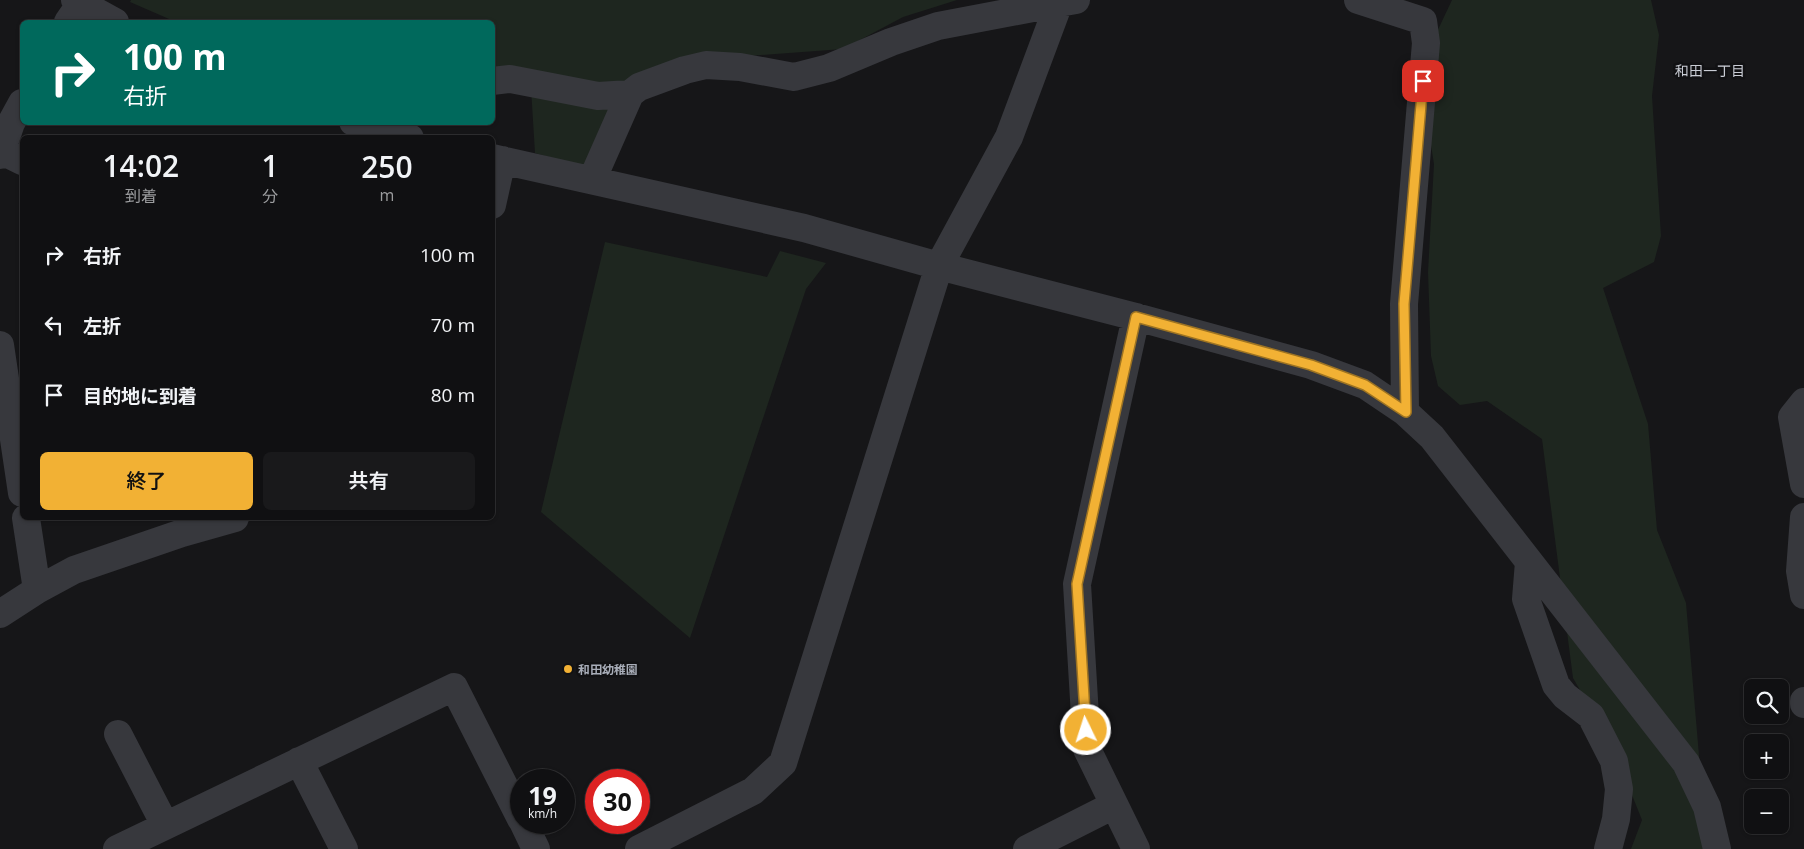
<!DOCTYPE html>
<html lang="ja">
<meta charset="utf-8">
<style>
:root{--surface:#101012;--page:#19191b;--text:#f1f3f6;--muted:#9c9d9f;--line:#303032;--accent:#f2b134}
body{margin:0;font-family:"Open Sans","Noto Sans JP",sans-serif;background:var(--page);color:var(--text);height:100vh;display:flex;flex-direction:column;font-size:19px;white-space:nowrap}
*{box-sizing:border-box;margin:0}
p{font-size:16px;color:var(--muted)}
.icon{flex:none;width:28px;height:28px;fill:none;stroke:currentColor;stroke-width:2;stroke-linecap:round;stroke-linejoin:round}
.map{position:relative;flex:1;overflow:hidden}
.details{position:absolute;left:20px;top:135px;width:475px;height:385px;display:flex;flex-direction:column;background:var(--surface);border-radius:8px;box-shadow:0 1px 4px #0004,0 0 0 1px var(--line)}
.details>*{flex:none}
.hud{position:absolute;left:20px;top:20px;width:475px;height:105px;border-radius:8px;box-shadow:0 1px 4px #0004,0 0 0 1px var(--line);background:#00695c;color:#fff;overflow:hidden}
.controls{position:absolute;left:1744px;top:679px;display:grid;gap:10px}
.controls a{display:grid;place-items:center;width:45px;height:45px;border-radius:8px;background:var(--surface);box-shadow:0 1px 4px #0004,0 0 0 1px var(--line);font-size:25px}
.speed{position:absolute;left:510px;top:769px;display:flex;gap:10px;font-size:25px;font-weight:700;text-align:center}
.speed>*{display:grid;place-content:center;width:65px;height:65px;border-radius:50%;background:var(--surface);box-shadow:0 1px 4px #0004,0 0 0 1px var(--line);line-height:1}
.speed small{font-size:12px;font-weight:400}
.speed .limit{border:8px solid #d22;background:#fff;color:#111}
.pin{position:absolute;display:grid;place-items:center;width:42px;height:42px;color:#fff;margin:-21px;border-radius:10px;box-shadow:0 2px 8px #0006}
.me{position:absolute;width:55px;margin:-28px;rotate:356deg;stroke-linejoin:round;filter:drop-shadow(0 0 4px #0008)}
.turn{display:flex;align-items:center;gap:18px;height:105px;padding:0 20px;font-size:22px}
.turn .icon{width:65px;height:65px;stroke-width:2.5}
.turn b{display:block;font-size:35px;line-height:42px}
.eta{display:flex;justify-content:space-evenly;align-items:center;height:85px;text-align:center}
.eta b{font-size:30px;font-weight:600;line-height:35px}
.button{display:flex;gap:10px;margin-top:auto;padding:10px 20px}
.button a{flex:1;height:58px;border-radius:8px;background:var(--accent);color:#111;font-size:20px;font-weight:600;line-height:58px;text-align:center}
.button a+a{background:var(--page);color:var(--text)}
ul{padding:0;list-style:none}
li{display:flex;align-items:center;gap:15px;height:70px;padding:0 20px}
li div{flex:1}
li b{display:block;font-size:19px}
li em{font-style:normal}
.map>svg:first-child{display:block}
.green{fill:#1e261f}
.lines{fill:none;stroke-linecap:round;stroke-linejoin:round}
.minor{stroke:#37383d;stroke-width:28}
.route-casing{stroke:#9d7322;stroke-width:12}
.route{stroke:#f2b134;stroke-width:9}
.poi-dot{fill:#f2b134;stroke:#111113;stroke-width:2}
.labels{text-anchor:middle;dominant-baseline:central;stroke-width:5;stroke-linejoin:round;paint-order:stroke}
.poi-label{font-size:12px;font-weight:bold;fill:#a8adb8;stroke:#111113;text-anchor:start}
.neighbourhood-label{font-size:14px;fill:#c9ccd4;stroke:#111113}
</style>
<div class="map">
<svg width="1804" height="849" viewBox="0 0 1804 849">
<rect width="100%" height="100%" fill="#161618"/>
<!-- green -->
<path class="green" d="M131,0H957L903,17L843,49L694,60L634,81L592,169L535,153L531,88L493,80L492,22H176L130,2Z
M1452,0H1651L1659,35L1652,96L1661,236L1654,262L1603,288L1648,424L1657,530L1686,603L1707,849H1631L1642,820L1612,745L1573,678L1542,439L1487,401L1460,405L1438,386L1431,356L1428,272L1434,164L1419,70Z
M605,242L767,277L780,251L826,263L806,289L690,638L541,512Z"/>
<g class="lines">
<!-- minor -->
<path class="minor" d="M75,0L115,22
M1358,0L1423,21L1426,43L1404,304L1405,412
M68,22L81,3
M492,81L510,79L598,96L630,94
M353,122L410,138
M0,150L22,161
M0,155L11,123L22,103
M492,158L804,228L939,266L1136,317L1311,365L1365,385L1405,412L1432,437L1686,763L1707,807L1717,849
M592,180L630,94L639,87L685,70L706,65L740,67L794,77L829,68L891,42L938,26L1059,3
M492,205L502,160
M1136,317L1077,584L1087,749L1136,849
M0,345L22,493
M1804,402L1792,417L1804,484
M1804,517L1800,571L1804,595
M26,518L37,590
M1529,562L1526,599L1556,685L1565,696L1591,716L1614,761L1619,789L1616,819L1608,849
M0,614L37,590L74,570L182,533L235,518
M1804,701V704
M118,734L165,825
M299,761L344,849
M523,822L536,849
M117,849L454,687L521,819
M639,849L753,791L783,763L939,266L1009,137L1059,3L1076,0
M1027,849L1114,805"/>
</g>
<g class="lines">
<defs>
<path id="route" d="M1086,730L1077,584L1136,317L1311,365L1365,385L1406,412L1404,304L1423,81"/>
</defs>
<!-- route casing -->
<use href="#route" class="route-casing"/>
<!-- route -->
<use href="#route" class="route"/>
</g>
<!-- markers -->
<circle class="poi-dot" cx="568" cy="669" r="5"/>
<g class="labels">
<!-- poi labels -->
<g class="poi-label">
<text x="578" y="669">和田幼稚園</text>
</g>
<!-- neighbourhood labels -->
<g class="neighbourhood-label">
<text x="1710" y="70">和田一丁目</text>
</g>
</g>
</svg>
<div class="controls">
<a><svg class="icon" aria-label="search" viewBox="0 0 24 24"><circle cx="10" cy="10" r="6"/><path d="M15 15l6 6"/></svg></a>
<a>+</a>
<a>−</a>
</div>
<div class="speed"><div>19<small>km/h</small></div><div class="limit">30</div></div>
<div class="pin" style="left:1423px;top:81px;background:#d93025"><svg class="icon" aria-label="arrive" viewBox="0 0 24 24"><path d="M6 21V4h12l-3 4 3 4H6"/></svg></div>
<svg class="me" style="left:1086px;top:730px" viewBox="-20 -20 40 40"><circle r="17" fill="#f2b134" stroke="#fff" stroke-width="3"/><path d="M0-11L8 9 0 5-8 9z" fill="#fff"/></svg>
<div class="hud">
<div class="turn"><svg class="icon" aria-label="right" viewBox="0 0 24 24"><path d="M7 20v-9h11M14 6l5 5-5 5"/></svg><div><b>100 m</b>右折</div></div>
</div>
<section class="details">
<div class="eta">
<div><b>14:02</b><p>到着</p></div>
<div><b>1</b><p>分</p></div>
<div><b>250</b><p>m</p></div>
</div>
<ul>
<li><svg class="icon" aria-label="right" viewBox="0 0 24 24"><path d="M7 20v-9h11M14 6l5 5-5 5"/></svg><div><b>右折</b></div><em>100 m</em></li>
<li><svg class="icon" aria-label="left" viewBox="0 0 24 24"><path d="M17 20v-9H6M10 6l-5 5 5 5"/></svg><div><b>左折</b></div><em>70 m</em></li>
<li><svg class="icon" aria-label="arrive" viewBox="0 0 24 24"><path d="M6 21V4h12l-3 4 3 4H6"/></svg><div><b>目的地に到着</b></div><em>80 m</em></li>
</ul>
<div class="button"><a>終了</a><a>共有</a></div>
</section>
</div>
